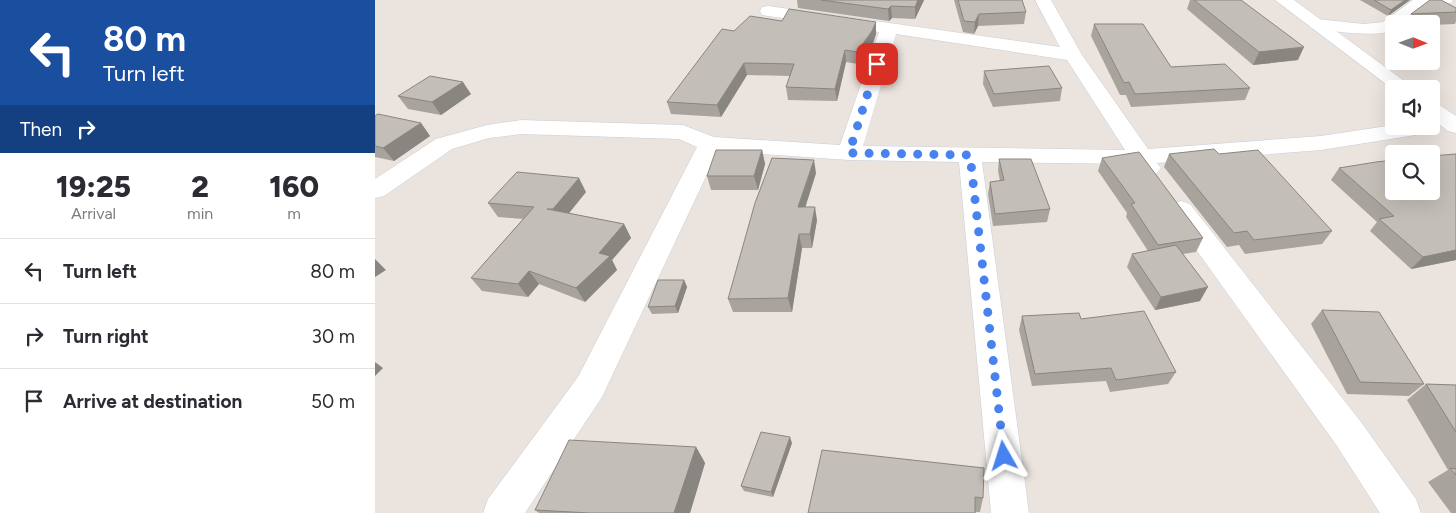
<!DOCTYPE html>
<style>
:root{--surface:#fff;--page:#f7f7f7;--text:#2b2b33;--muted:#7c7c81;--line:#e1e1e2}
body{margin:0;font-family:Figtree,sans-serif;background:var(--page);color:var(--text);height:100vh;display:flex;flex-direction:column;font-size:19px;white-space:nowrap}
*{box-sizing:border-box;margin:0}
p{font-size:16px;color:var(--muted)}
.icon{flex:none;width:28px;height:28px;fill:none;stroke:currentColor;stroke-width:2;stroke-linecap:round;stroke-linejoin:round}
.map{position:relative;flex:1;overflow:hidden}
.details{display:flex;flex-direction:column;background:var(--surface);width:375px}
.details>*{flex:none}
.hud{background:#1a4fa0;color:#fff;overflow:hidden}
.needle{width:32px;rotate:91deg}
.controls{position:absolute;left:1010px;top:15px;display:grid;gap:10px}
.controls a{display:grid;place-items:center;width:55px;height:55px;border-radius:5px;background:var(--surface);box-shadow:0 5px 20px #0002;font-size:25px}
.pin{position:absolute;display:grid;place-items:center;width:42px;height:42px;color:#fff;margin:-21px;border-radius:10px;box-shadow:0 2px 8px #0006}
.me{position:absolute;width:55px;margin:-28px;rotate:354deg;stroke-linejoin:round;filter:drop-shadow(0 0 4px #0008)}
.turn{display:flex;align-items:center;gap:18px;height:105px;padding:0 20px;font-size:22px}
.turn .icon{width:65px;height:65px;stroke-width:2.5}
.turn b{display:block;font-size:35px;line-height:42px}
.then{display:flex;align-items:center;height:48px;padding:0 20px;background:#0003;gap:10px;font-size:19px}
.eta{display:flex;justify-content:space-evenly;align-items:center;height:85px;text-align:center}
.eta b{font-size:30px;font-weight:800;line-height:35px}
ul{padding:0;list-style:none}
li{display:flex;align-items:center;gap:15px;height:65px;padding:0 20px;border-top:1px solid var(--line)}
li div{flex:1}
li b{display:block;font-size:19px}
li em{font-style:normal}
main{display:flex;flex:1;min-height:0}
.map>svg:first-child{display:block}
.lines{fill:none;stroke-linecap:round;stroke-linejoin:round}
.street-casing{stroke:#c8ced7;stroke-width:1}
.secondary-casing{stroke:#c8ced7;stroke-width:1}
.street{fill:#fff;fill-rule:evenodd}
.secondary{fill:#fff;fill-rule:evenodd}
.wall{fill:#a9a39e}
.shaded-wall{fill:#898581}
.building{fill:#c4beb8;stroke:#898581}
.route{stroke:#4782ee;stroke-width:9;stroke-dasharray:0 16.2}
</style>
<main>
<section class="details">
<div class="hud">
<div class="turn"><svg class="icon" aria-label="left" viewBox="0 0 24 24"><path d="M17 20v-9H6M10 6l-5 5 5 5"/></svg><div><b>80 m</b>Turn left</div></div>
<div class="then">Then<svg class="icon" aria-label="right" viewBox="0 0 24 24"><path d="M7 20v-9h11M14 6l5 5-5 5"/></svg></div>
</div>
<div class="eta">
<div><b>19:25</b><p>Arrival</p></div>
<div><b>2</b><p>min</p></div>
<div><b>160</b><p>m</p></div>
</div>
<ul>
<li><svg class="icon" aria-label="left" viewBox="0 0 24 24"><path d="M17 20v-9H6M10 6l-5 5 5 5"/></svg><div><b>Turn left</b></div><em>80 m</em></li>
<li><svg class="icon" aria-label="right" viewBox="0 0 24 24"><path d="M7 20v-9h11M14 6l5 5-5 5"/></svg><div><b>Turn right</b></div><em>30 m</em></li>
<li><svg class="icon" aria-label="arrive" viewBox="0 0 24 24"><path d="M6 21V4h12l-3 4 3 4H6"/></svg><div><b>Arrive at destination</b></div><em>50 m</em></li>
</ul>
</section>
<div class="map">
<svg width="1081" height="513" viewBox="0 0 1081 513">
<rect width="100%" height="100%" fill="#ebe3dd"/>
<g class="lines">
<defs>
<path id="street" d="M660,0H676L707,55L773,149L946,136L1019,125L1056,126V120L1061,121L1064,126L1061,131L1053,133L946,150L782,163L786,168L782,173L774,175L766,173L760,164L607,162L654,513H616L584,162L474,160L343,151L227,397L150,513H108L113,499L203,377L322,147L304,139L146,134L114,138L77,149L9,196L0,198V179L61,139L112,125L146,120L308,125L339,137L465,145L504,32L393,16L387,15L385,11L387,7L393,6L685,47ZM521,34L692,60L750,150L488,146Z
M1038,0H1078L1076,3L1050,7L1028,24H1019V31C994,37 967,32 942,29L936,28L933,24L936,20L942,19L989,24L1008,22Z
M806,201L815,204L986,422L1041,499L1046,513H1005L962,446L797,216L793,210L797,204Z"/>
<path id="secondary" d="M900,0H919L1040,89L1019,90Z
M1056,102L1063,104L1081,116V133L1073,131L1056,118Z"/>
</defs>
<!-- street casing -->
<use href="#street" class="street-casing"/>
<!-- secondary casing -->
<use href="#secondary" class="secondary-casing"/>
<!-- street -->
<use href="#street" class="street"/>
<!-- secondary -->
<use href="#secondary" class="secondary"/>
</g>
<!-- wall -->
<path class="wall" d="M422,0H549L540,19L517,18L514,21L423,8Z
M579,0H647L651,12L649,24L603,26L599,34L588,32Z
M815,0H866L923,60L878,65L812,9Z
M985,0H1035L1013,16Z
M1081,8V21L1080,24L1056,25V24H1030L1036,14Z
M407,21L501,22V34L498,43L483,64L471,62L462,101L413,100L411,87L415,76L372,75L346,117L296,114L292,102L359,31Z
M719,24L796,67L875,88L870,100L756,107L751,95H745L716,36Z
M609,71L687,88L685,101L618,107L608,84Z
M96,94L66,115L33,109L23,96Z
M0,116L46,123L55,136L19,161L0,157Z
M387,150L390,164L383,190H336L332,176Z
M794,154H844L957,231L947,244L870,254L864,245L852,247L789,167Z
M1081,154V260L1036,269L995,231L1002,222L956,180L964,168Z
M727,158L828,238L821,252L808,254L825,301L780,310L752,267L757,254L773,251L751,217L752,213L723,171Z
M624,159L675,209L672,222L618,226L613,194L615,182L625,181L623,171Z
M441,173L430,207L442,220L437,248H427L417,312H358L353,299Z
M211,192L194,213L249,224L256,238L237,260L242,270L210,302L164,284L153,297L107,291L96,278L148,219L123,217L113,203Z
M309,280L312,287L303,313L277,314L273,307Z
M947,310L1049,384L1034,396L972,394L936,324Z
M647,316L706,319L801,372L793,384L735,392L731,381L657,386L644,330Z
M1051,384L1081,385V513H1076L1053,482L1073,470L1032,400Z
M417,443L398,497L369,491L366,486Z
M321,447L330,463L315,513H164L160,510Z
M447,450L608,498L605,512H600Z"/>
<!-- shaded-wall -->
<path class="shaded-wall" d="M543,0H549L540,19V7Z
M1030,0H1035L1013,16L1016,10Z
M516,6L517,18L514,21L513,9Z
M604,14L603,26L599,34L600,22Z
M501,22V34L498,43L483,64L482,52Z
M929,47L923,60L878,65L884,52Z
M470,50L471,62L462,101L460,89Z
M369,63L372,75L346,117L342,105Z
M88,82L96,94L66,115L57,102Z
M46,123L55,136L19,161L8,148Z
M387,150L390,164L383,190L379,176Z
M439,160L441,173L426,221L423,207Z
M204,178L211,192L186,223L178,209Z
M440,207L442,220L437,248L435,234Z
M249,224L256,238L237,260L242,270L210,302L201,288L224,253Z
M424,234L427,248L417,312L413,298Z
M1081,250V260L1036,269L1048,257Z
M0,259L11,270L0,277Z
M154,271L164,284L153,297L143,284Z
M309,280L312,287L303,313L300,306Z
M833,287L825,301L780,310L786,297Z
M0,362L8,368L0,376Z
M415,437L417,443L398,497L396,492Z
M321,447L330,463L315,513H299Z"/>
<!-- building -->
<path class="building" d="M446,0H543L540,7L516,6L513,9Z
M583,0H647L651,12L604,14L600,22L589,21Z
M819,0H866L929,47L884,52Z
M999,0H1030L1016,10Z
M1055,0H1066L1081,8V12L1036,14Z
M414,9L501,22L497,31L482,52L470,50L460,89L411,87L419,64L369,63L342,105L292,102L347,29L359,31L375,16L407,21Z
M719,24H768L796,67L850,64L875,88L760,94L754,82L749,83Z
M674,66L687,88L619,94L609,71Z
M55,76L88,82L57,102L23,96Z
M3,114L46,123L8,148L0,146V116Z
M839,149L844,154L883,150L957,231L879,240L872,231L859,233L794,154Z
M341,150H387L379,176H332Z
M764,152L828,238L783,245L756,204L760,203L727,158Z
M1081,154V250L1048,257L1004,219L1019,216L964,168L1001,162L1019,160V191H1056V156Z
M397,158L439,160L423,207H440L435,234H424L413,298L353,299L380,203Z
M624,159H656L675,209L620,214L615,182L629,180Z
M142,172L204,178L178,209H172L249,224L224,253L235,256L201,288L154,271L143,284L96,278L159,207L113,203Z
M801,245L833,287L786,297L757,254Z
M283,280H309L300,306L273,307Z
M947,310L1004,312L1049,384L985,382Z
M769,311L801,372L741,380L736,368L660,374L647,316L704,313L706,319Z
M1051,384L1081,385V432Z
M386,432L415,437L396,492L366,486Z
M194,440L321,447L299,513H215L160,510Z
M447,450L609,468L608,498L600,497V513H433Z
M1075,468L1081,469V475Z"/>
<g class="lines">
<!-- route -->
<path class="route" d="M502,64L474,153L595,155L629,456"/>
</g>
</svg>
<div class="controls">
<a><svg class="needle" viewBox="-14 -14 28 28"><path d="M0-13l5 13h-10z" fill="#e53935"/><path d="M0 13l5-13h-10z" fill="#7c7c81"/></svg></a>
<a><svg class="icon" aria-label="sound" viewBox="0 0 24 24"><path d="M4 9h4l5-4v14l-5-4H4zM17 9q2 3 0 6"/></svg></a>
<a><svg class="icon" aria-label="search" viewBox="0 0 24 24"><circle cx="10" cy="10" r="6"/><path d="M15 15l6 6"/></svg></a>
</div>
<div class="pin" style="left:502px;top:64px;background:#d93025"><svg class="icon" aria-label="arrive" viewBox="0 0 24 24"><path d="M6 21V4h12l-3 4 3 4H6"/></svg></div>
<svg class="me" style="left:629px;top:456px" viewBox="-20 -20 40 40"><path d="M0-17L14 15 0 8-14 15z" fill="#4782ee" stroke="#fff" stroke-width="4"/></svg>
</div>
</main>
